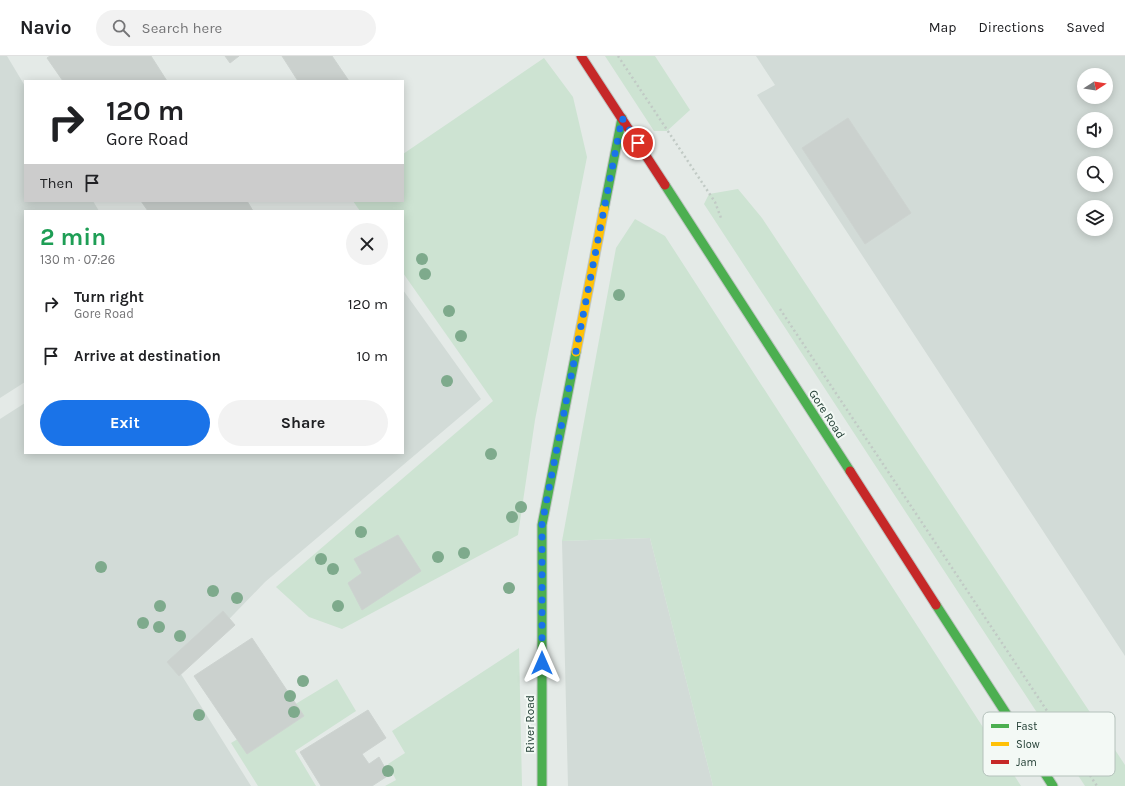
<!DOCTYPE html>
<meta charset="utf-8">
<style>
:root{--surface:#fff;--page:#f2f2f2;--text:#202124;--muted:#757577;--line:#e0e0e0;--accent:#1a73e8}
body{margin:0;font-family:Karla,sans-serif;background:var(--page);color:var(--text);height:100vh;display:flex;flex-direction:column;font-size:15px;white-space:nowrap}
*{box-sizing:border-box;margin:0}
p{font-size:13px;color:var(--muted)}
.icon{flex:none;width:22px;height:22px;fill:none;stroke:currentColor;stroke-width:2;stroke-linecap:round;stroke-linejoin:round}
.map{position:relative;flex:1;overflow:hidden}
.sheet{position:absolute;left:24px;top:154px;width:380px;height:244px;display:flex;flex-direction:column;background:var(--surface);border-radius:0px;box-shadow:0 2px 10px #0003}
.sheet>*{flex:none}
.hud{position:absolute;left:24px;top:24px;width:380px;height:122px;border-radius:0px;box-shadow:0 2px 10px #0003;background:#fff;color:var(--text);overflow:hidden}
.needle{width:26px;rotate:78deg}
.buttons{position:absolute;left:1077px;top:12px;display:grid;gap:8px}
.buttons a{display:grid;place-items:center;width:36px;height:36px;border-radius:50%;background:var(--surface);box-shadow:0 2px 10px #0003;font-size:20px}
.pin{position:absolute;display:grid;place-items:center;width:34px;height:34px;color:#fff;margin:-17px;border:2px solid #fff;border-radius:50%;box-shadow:0 1px 4px #0007}
.me{position:absolute;width:44px;margin:-22px;rotate:0deg;stroke-linejoin:round;filter:drop-shadow(0 0 3px #0008)}
.turn{display:flex;align-items:center;gap:14px;height:84px;padding:0 16px;font-size:18px}
.turn .icon{width:52px;height:52px;stroke-width:2.5}
.turn b{display:block;font-size:28px;line-height:34px}
.then{display:flex;align-items:center;height:38px;padding:0 16px;background:#0003;gap:8px;font-size:15px}
.round{display:grid;place-items:center;flex:none;width:42px;height:42px;border-radius:21px;background:var(--page)}
.overview{display:flex;align-items:center;justify-content:space-between;height:68px;padding:0 16px}
h1{font-size:24px;font-weight:700;line-height:30px;color:#1e9e55}
.action{display:flex;gap:8px;margin-top:auto;padding:8px 16px}
.action a{flex:1;height:46px;border-radius:24px;background:var(--accent);color:#fff;font-size:16px;font-weight:700;line-height:46px;text-align:center}
.action a+a{background:var(--page);color:var(--text)}
ul{padding:0;list-style:none}
li{display:flex;align-items:center;gap:12px;height:52px;padding:0 16px}
li div{flex:1}
li b{display:block;font-size:15px}
li em{font-style:normal}
header{display:flex;align-items:center;gap:24px;box-sizing:border-box;height:56px;padding:0 20px;background:var(--surface);border-bottom:1px solid var(--line)}
header strong{font-size:19px}
nav{display:flex;gap:22px;margin-inline-start:auto;font-size:14px}
.search{width:280px;height:36px;background:var(--page);display:flex;align-items:center;gap:10px;box-sizing:border-box;padding:0 14px;border-radius:22px;color:var(--muted);font-size:15px}
.map>svg:first-child{display:block}
.built{fill:#d2dbd7;fill-rule:evenodd}
.green{fill:#cde3d2}
.building{fill:#cbd1ce;stroke:#cdd3d0}
.lines{fill:none;stroke-linecap:round;stroke-linejoin:round}
.fast-casing{stroke:#c0c7c4;stroke-width:11}
.slow-casing{stroke:#c0c7c4;stroke-width:11}
.jam-casing{stroke:#c0c7c4;stroke-width:11}
.path{stroke:#c1cac5;stroke-width:2.5;stroke-dasharray:2 3;stroke-linecap:butt}
.fast{stroke:#4caf50;stroke-width:9}
.slow{stroke:#ffc107;stroke-width:9}
.jam{stroke:#c62828;stroke-width:9}
.tree{fill:#7eaa8c}
.route{stroke:#1a73e8;stroke-width:7;stroke-dasharray:0 12.6}
.labels{text-anchor:middle;dominant-baseline:central;stroke-width:4;stroke-linejoin:round;paint-order:stroke}
.street-label{font-size:12px;fill:#223e34;stroke:#f3f9f5}
.key{fill:#f3f9f5;stroke:#b4c1bb;stroke-width:1}
.key-label{font-size:11px;fill:#223e34}
</style>
<header>
<strong>Navio</strong>
<div class="search"><svg class="icon" aria-label="search" viewBox="0 0 24 24"><circle cx="10" cy="10" r="6"/><path d="M15 15l6 6"/></svg>Search here</div>
<nav><a>Map</a><a>Directions</a><a>Saved</a></nav>
</header>
<div class="map">
<svg width="1125" height="730" viewBox="0 0 1125 730">
<rect width="100%" height="100%" fill="#e4eae7"/>
<!-- built -->
<path class="built" d="M0,0H7L25,30V145H93L99,155H25V326L0,342Z
M756,0H1125V600L757,39L775,29ZM1084,19H1106V41H1084ZM1084,63H1106V85H1084ZM1084,107H1106V129H1084ZM1084,151H1106V173H1084Z
M403,234L481,343L265,526L179,615L251,730H0V363L25,347V397H403Z
M650,482L713,730H568L562,485Z"/>
<!-- green -->
<path class="green" d="M605,0H655L690,54L667,75H654Z
M544,2L573,41L587,101L535,364L518,479L342,573L309,561L276,531L493,345L403,217V155H360L353,145H403V98Z
M738,133L762,162L1125,709V730H1085L704,148L709,138Z
M635,163L665,180L1021,730H713L650,482L562,485L616,192Z
M519,592L522,730H385L396,724L388,708L405,697L392,675Z
M337,623L356,655L295,695L316,730H258L231,687Z"/>
<!-- building -->
<path class="building" d="M50,0H151L167,25H63L47,2Z
M225,0H239L230,7Z
M282,0H332L349,25H298Z
M848,62L911,157L865,188L802,92Z
M141,145H247L253,155H148Z
M398,479L421,515L362,554L348,527L362,517L354,503Z
M223,555L235,569L179,620L167,606Z
M252,582L304,660L247,698L194,620Z
M368,654L386,682L362,698L369,708L379,701L389,719L372,730H321L300,696Z"/>
<g class="lines">
<defs>
<path id="fast" d="M665,129L850,415
M604,153L622,62
M936,549L1053,730
M542,730V469L576,296"/>
<path id="slow" d="M576,296L604,153"/>
<path id="jam" d="M581,0L665,129
M850,415L936,549"/>
</defs>
<!-- fast casing -->
<use href="#fast" class="fast-casing"/>
<!-- slow casing -->
<use href="#slow" class="slow-casing"/>
<!-- jam casing -->
<use href="#jam" class="jam-casing"/>
<!-- path -->
<path class="path" d="M618,0L715,146L721,162
M780,253L1097,730"/>
<!-- fast -->
<use href="#fast" class="fast"/>
<!-- slow -->
<use href="#slow" class="slow"/>
<!-- jam -->
<use href="#jam" class="jam"/>
</g>
<!-- trees -->
<g class="tree">
<circle cx="422" cy="203" r="6"/>
<circle cx="425" cy="218" r="6"/>
<circle cx="619" cy="239" r="6"/>
<circle cx="449" cy="255" r="6"/>
<circle cx="461" cy="280" r="6"/>
<circle cx="447" cy="325" r="6"/>
<circle cx="491" cy="398" r="6"/>
<circle cx="521" cy="451" r="6"/>
<circle cx="512" cy="461" r="6"/>
<circle cx="361" cy="476" r="6"/>
<circle cx="464" cy="497" r="6"/>
<circle cx="438" cy="501" r="6"/>
<circle cx="321" cy="503" r="6"/>
<circle cx="101" cy="511" r="6"/>
<circle cx="333" cy="513" r="6"/>
<circle cx="509" cy="532" r="6"/>
<circle cx="213" cy="535" r="6"/>
<circle cx="237" cy="542" r="6"/>
<circle cx="160" cy="550" r="6"/>
<circle cx="338" cy="550" r="6"/>
<circle cx="143" cy="567" r="6"/>
<circle cx="159" cy="571" r="6"/>
<circle cx="180" cy="580" r="6"/>
<circle cx="303" cy="625" r="6"/>
<circle cx="290" cy="640" r="6"/>
<circle cx="294" cy="656" r="6"/>
<circle cx="199" cy="659" r="6"/>
<circle cx="388" cy="715" r="6"/>
</g>
<g class="lines">
<!-- route -->
<path class="route" d="M542,607V468L622,62L638,87"/>
</g>
<g class="labels">
<!-- street labels -->
<g class="street-label">
<text transform="translate(827 358) rotate(57)">Gore Road</text>
<text transform="translate(530 668) rotate(-90)">River Road</text>
</g>
</g>
<!-- legend -->
<rect x="983" y="656" width="132" height="64" rx="6" class="key"/>
<rect x="991" y="668" width="18" height="4" fill="#4caf50"/>
<rect x="991" y="686" width="18" height="4" fill="#ffc107"/>
<rect x="991" y="704" width="18" height="4" fill="#c62828"/>
<g class="key-label">
<text x="1016" y="674">Fast</text>
<text x="1016" y="692">Slow</text>
<text x="1016" y="710">Jam</text>
</g>
</svg>
<div class="buttons">
<a><svg class="needle" viewBox="-14 -14 28 28"><path d="M0-13l5 13h-10z" fill="#e53935"/><path d="M0 13l5-13h-10z" fill="#757577"/></svg></a>
<a><svg class="icon" aria-label="sound" viewBox="0 0 24 24"><path d="M4 9h4l5-4v14l-5-4H4zM17 9q2 3 0 6"/></svg></a>
<a><svg class="icon" aria-label="search" viewBox="0 0 24 24"><circle cx="10" cy="10" r="6"/><path d="M15 15l6 6"/></svg></a>
<a><svg class="icon" aria-label="layers" viewBox="0 0 24 24"><path d="M12 4l9 5-9 5-9-5zM3 14l9 5 9-5"/></svg></a>
</div>
<div class="pin" style="left:638px;top:87px;background:#d93025"><svg class="icon" aria-label="arrive" viewBox="0 0 24 24"><path d="M6 21V4h12l-3 4 3 4H6"/></svg></div>
<svg class="me" style="left:542px;top:607px" viewBox="-20 -20 40 40"><path d="M0-17L14 15 0 8-14 15z" fill="#1a73e8" stroke="#fff" stroke-width="4"/></svg>
<div class="hud">
<div class="turn"><svg class="icon" aria-label="right" viewBox="0 0 24 24"><path d="M7 20v-9h11M14 6l5 5-5 5"/></svg><div><b>120 m</b>Gore Road</div></div>
<div class="then">Then<svg class="icon" aria-label="arrive" viewBox="0 0 24 24"><path d="M6 21V4h12l-3 4 3 4H6"/></svg></div>
</div>
<section class="sheet">
<div class="overview"><div><h1>2 min</h1><p>130 m · 07:26</p></div><a class="round"><svg class="icon" aria-label="close" viewBox="0 0 24 24"><path d="M6 6l12 12M18 6L6 18"/></svg></a></div>
<ul>
<li><svg class="icon" aria-label="right" viewBox="0 0 24 24"><path d="M7 20v-9h11M14 6l5 5-5 5"/></svg><div><b>Turn right</b><p>Gore Road</p></div><em>120 m</em></li>
<li><svg class="icon" aria-label="arrive" viewBox="0 0 24 24"><path d="M6 21V4h12l-3 4 3 4H6"/></svg><div><b>Arrive at destination</b></div><em>10 m</em></li>
</ul>
<div class="action"><a>Exit</a><a>Share</a></div>
</section>
</div>
